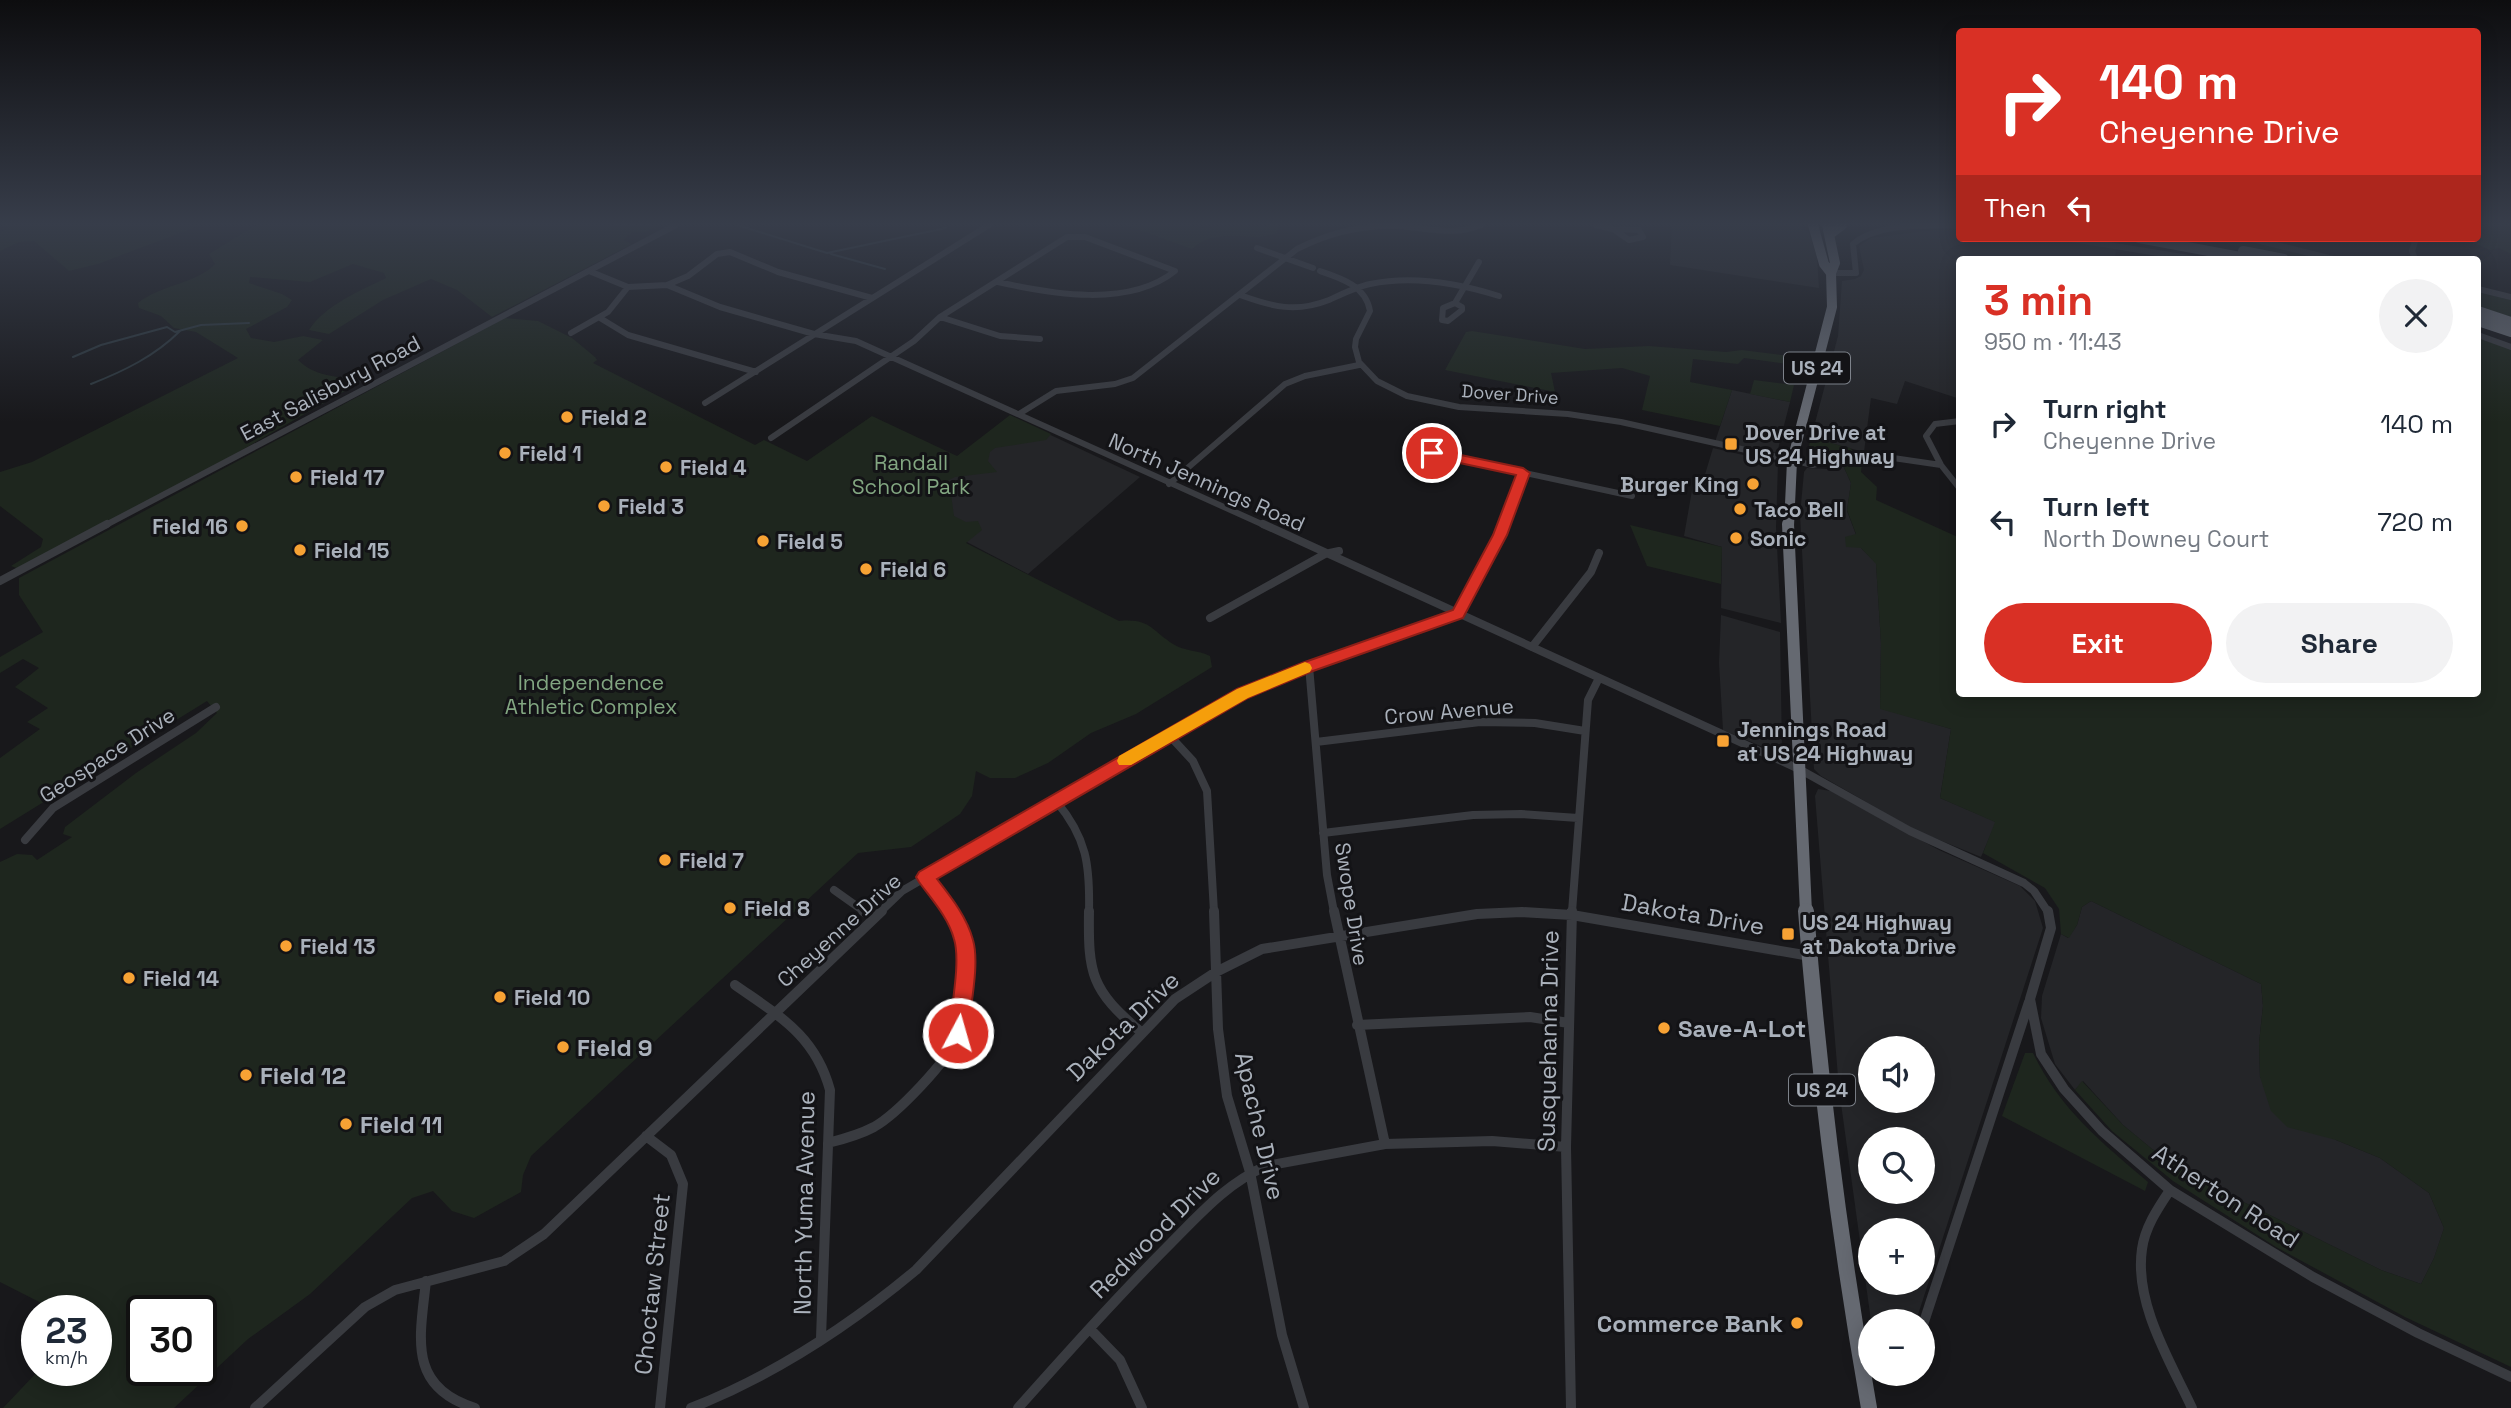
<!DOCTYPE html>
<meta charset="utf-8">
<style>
:root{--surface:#fff;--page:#f2f2f3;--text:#1f2937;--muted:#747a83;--accent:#d93025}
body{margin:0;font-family:"Space Grotesk",sans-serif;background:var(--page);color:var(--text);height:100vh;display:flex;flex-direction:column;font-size:26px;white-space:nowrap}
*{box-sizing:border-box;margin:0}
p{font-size:23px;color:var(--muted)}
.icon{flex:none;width:38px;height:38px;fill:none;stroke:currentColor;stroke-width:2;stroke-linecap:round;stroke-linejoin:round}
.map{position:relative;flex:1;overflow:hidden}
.sheet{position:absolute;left:1956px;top:256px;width:525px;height:441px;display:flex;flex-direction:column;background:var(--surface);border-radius:7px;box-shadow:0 4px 18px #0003}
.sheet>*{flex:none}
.top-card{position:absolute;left:1956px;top:28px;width:525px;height:214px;border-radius:7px;box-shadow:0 4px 18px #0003;background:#d93025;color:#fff;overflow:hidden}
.controls{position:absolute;left:1858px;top:1036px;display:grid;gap:14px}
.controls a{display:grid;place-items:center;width:77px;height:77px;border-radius:50%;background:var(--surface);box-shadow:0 4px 18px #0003;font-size:35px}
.speed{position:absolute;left:21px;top:1295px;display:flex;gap:14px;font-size:35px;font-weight:700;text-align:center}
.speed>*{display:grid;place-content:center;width:91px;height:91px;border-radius:50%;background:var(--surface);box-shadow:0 4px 18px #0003;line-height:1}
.speed small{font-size:18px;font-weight:400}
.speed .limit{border:4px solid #111;border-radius:10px;background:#fff;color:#111}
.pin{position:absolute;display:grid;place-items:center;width:60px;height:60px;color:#fff;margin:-30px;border:4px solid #fff;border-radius:50%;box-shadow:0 2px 7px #0007}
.me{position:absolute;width:77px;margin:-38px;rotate:6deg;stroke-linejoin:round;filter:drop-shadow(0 0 5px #0008)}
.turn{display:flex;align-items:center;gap:24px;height:147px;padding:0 28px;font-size:32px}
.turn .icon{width:91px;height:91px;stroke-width:2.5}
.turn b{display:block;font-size:49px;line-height:60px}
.then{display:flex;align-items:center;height:66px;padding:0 28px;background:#0003;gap:14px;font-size:26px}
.round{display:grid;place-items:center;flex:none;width:74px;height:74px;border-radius:37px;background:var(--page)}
.overview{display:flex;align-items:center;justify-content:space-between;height:119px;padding:0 28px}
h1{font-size:42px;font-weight:700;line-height:52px;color:var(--accent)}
.cta{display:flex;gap:14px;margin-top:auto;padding:14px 28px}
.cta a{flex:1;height:80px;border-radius:42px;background:var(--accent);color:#fff;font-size:28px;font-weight:700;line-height:80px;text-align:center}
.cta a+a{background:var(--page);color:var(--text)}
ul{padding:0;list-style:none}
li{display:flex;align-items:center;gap:21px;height:98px;padding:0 28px}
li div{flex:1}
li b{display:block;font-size:26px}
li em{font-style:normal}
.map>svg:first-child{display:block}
.built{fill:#242528;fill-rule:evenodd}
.green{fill:#1e261e;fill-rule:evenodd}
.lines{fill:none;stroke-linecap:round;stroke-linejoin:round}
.stream{stroke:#2e393f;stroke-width:2}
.minor-far2{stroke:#393b40;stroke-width:6}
.minor-far1{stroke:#393b40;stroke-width:8}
.minor{stroke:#393b40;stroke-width:10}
.highway-far2{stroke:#656971;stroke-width:10}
.highway-far1{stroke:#656971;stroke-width:12}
.highway{stroke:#656971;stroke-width:16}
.route{fill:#d93025;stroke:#8d1f18;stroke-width:2}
.slow{fill:#f59e0b}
.poi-dot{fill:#f7a234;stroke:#131316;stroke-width:2.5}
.labels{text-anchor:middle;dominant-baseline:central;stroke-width:6;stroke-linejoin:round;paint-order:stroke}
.far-street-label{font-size:18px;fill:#aab1bb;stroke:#131316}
.shield{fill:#131316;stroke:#7d828a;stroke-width:2}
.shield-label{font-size:19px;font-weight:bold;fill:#aab1bb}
.street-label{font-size:21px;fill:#aab1bb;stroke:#131316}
.poi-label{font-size:21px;font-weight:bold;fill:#aab1bb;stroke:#131316;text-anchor:start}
.park-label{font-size:21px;fill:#82a681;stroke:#131316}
.near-street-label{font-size:24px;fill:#aab1bb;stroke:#131316}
.near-poi-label{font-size:24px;font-weight:bold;fill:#aab1bb;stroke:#131316;text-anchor:start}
</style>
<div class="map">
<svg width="2511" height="1408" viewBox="0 0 2511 1408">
<rect width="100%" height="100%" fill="#18181b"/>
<!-- built -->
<path class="built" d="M1672,225H1799L1809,233L1817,257L1819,288L1670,265Z
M1941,229H1960V238H2038L2116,248L2115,259H1960V399L1905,381L1897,404L1871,398L1864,452L1811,438L1838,336L1842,281L1855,279L1861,276L1864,270L1859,246L1871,238Z
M1732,390L1790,402L1777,453L1715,442Z
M1010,416L1140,477L1028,574L810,460L951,461Z
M1713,448L1778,463L1776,527L1781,623L1721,608L1722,547L1684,536L1694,479L1703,481Z
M1842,463L1851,483L1847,511L1861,548L1876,563L1881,643L1880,708L1951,729L1940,798L1996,822L1981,857L1915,830L1821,776L1814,769L1800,515L1804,472L1807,468L1827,469Z
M1721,615L1780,632L1782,749L1777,753L1723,730L1719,663Z
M1818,789L1831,791L1939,850L2020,886L2035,901L2043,928L1916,1321H1871L1839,1089L1815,796ZM1871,1048H1923V1101H1871ZM1871,1139H1923V1192H1871ZM1871,1230H1923V1283H1871Z
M2091,901L2261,984L2263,1006L2259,1043L2260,1077L2336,1140L2380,1158L2429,1193L2444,1228L2434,1258L2421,1284L2381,1270L2217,1189L2152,1149L2123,1125L2083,1081L2075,1090L2055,1064L2041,1018L2042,996L2061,934L2068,938L2077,925L2082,907Z"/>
<!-- green -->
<path class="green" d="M5,225H201L98,264L69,271L34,241L19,242L0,251V232L8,229Z
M256,225H659L649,231L633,232L623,240L632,244L492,317L457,290L431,279L383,300L329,334L309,330C325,305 360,291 386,278L384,273L353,264L310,282L250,277L249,283L282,294L292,300L287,307L246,329L251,338L274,342L303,336L323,340L298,360C314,376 336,377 357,379L352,387L228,458L19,569L11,566L41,547L43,539L0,506V472L32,462L238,358L196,332L174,328L161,316L139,308L138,303C160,285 198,283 215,264L209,254Z
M1125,225H1192L1201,228L1277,225V233C1251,244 1218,225 1192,249Z
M2489,225H2511V254L2499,248L2491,250L2476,245Z
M2198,238H2236L2321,259H2301Z
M2478,292L2511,300V317L2478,306Z
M505,318L538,321L572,338L595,357L597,360L593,363L755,445L764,440L807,461L872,416L957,456L1010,415L1051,434L1046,440L995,448L990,452L988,461L997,472L955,477L949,480L954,516L966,522L978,521L982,530L966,543L1119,621C1150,618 1151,630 1173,644C1183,651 1198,650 1210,656L1212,667L1136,714L1091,733L1048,763L1015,778H990L976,771L972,796L960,814L911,847L858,853L531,1156L523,1175L521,1192L474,1218L452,1211L433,1191L412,1198L310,1294L248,1339L174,1408H3L39,1370H96V1311H57L0,1282V862L17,854L32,855L37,860L72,837L63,834L65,827L136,773L196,733L217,713L207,701L0,829V758L40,729L27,722L48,708L15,687L39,668L23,659L0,673V657L43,632L19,595V578ZM142,1311H201V1370H142Z
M1472,331L1585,349L1649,346L1726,352L1742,350L1805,358L1802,366L1744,358L1738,364L1693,359L1690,382L1732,390L1720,426L1642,410L1650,376L1622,368L1551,373L1555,392L1445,370L1466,332Z
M2478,338L2511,349V1367L2405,1317L2276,1247L2173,1181L2112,1131L2075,1090L2082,1081L2123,1125L2152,1149L2217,1189L2381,1270L2421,1284L2434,1258L2444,1228L2429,1193L2380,1158L2336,1140L2287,1127L2271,1111L2260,1077L2259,1043L2263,1006L2261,984L2091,901L2082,907L2077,925L2069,938L2061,934L2059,909L2045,888L1983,853L1995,822L1940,798L1951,729L1880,709L1881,643L1876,564L1861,548L1846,547L1845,537L1856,534L1847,510L1851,483L1842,463L1851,459L1862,463L1861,472L1877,487L1876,500L1960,538V693H2478Z
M1754,380L1794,385L1790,402L1750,394Z
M1811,438L1850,448L1853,451C1836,454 1826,464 1809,461L1806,458Z
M1630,525L1722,547L1721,584L1647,566Z
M2025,1053H2033C2060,1109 2101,1142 2148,1182L2145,1191L2002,1116Z"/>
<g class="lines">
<!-- stream -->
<path class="stream" d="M612,225H649
M737,225L827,253L946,228
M831,254L885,269
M73,357L101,345L167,327L175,332L201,325L249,323
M91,384C124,371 155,356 180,331"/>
<!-- minor-far2 -->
<path class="minor-far2" d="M1596,225L1616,230
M1620,229L1639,230L1643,237L1629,240L1616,231Z
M2065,238L2195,259
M2248,238L2333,259
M1257,248L1313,268
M2415,259L2412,251L2416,238
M589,271L628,287L667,285L720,307L814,334L856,341L1266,526
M1320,271C1341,278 1366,286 1370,311L1356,339L1355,347L1359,362L1377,381L1407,396L1459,407L1568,414L1621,422L1813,465L1859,453L1941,465
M1831,273H1856L1853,244C1880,222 1927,226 1960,226
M667,285L688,276L717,254L730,252L778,272L872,298
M2478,289L2511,297
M1240,295C1273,307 1296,313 1329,300C1342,294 1356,287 1370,284C1413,275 1458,283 1499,296
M1455,303L1462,307V310L1448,321L1442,320L1443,308Z
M1455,303L1479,262
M940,317L1000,336L1040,339
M600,318L628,335L756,372
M571,333L608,312L628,287
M2478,335L2511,347
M705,403L989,225
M1019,414L1056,391L1115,384L1133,378L1297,249C1328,233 1361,225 1396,226C1425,227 1453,237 1481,225
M1960,421L1935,424L1926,436L1941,465L1960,489
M771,438L914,341L940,317L1067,237H1085L1175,271C1129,308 1051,294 998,282
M1409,448L1632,496
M1169,484L1285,384L1305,376L1359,365
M104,526L676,225
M1503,526L1523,473"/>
<!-- minor-far1 -->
<path class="minor-far1" d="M1263,524L1799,769L1910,831L2024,883L2034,891L2048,912
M0,581L107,524
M1210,618L1325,554L1339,551
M1532,647L1591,572L1599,553
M1309,666L1327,875L1334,912
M1169,735L1193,761L1207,791L1214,912
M1316,742L1480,722L1535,723L1585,731
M1056,801C1087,838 1090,865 1089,912
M1323,833L1473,815L1521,814L1578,818
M25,840L53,808L216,707
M925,877L952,912
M834,890L865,912
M880,912L902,891L1243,694L1309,666L1458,614L1504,524
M1516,912H1526
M1572,912L1588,700L1599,678"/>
<!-- minor -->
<path class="minor" d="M863,911L873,918
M1089,911C1088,974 1091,990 1141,1032
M1214,911L1218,1029L1227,1096L1250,1172L1282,1335L1304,1408
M1334,911L1385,1144
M2048,911L2051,928L2030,999L2041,1054L2064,1089L2102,1131L2170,1190L2313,1277L2418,1333L2511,1377
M735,985C779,1016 815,1035 830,1090L821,1338
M1357,1025L1530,1017L1569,1023
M646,1136L671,1155L683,1184L660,1408
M828,1143C844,1139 859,1135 874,1127C897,1114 948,1061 957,1037C962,1022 961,1004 962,988C965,953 966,943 951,911
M2170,1190C2158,1208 2145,1227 2142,1249C2134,1303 2170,1361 2192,1408
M426,1281C420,1337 407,1387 475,1408
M1923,1325L2029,1002
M1090,1329L1120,1360L1142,1408
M255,1408L365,1307L395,1290L504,1261L544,1234L882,911
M691,1408C772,1376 849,1326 916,1270L1175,999L1216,972L1262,949L1477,914L1522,912L1572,915L1810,956
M1018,1408C1068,1352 1118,1296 1171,1243C1200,1214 1227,1183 1266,1166L1385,1144L1492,1141L1566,1147
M1571,1408L1566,1147L1572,911"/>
<!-- highway-far2 -->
<path class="highway-far2" d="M1813,225L1824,264L1831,273
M1830,234L1842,225
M2139,238L2251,259
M2243,251L2284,259
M2478,311L2511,322
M2478,321L2511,332
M1789,526L1792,461L1832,307L1831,273L1835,263L1827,225"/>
<!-- highway-far1 -->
<path class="highway-far1" d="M1788,524L1806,912"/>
<!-- highway -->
<path class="highway" d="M1806,911C1819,1078 1840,1243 1869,1408"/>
</g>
<!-- sky -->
<linearGradient id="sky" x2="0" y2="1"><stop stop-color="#0d0d0f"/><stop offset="0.53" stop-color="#373d4a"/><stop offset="1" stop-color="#373d4a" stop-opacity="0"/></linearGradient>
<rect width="2511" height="422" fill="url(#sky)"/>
<!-- route -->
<path class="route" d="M1432,449L1523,468L1530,473L1507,535L1463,618L1313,671L1248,698L937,879C951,897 967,917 973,940C980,964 970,1007 968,1033L965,1039L958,1042L952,1039L949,1033C951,1008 961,962 954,939C948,917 932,900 919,882L916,877L919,872L1237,689L1302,663L1453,610L1493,535L1516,475L1427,456L1425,453Z"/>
<!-- slow -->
<path class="slow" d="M1305,662L1310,664L1312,668L1310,672L1248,698L1131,765H1119L1117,761L1119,756L1237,689Z"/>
<!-- markers -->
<g class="poi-dot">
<circle cx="567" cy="417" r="7"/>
<rect x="1724" y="437" width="14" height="14" rx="3.5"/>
<circle cx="505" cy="453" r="7"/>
<circle cx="666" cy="467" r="7"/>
<circle cx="296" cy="477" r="7"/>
<circle cx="1753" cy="484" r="7"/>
<circle cx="604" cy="506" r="7"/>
<circle cx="1740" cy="509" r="7"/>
<circle cx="242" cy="526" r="7"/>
<circle cx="1736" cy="538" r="7"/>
<circle cx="763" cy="541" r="7"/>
<circle cx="300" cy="550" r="7"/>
<circle cx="866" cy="569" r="7"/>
<rect x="1716" y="734" width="14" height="14" rx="3.5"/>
<circle cx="665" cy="860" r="7"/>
<circle cx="730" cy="908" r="7"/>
<rect x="1781" y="927" width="14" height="14" rx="3.5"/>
<circle cx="286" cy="946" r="7"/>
<circle cx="129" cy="978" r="7"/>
<circle cx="500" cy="997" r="7"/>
<circle cx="1664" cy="1028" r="7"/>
<circle cx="563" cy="1047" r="7"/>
<circle cx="246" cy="1075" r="7"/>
<circle cx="346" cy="1124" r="7"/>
<circle cx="1797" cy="1323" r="7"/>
</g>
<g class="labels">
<!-- far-street labels -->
<g class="far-street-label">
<text transform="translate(1510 394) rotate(4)">Dover Drive</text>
</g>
<!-- shield labels -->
<g class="shield">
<rect x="1784" y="352.5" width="66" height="31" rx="5"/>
<rect x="1789" y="1074.5" width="66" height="31" rx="5"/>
</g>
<g class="shield-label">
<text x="1817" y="368">US 24</text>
<text x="1822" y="1090">US 24</text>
</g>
<!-- street labels -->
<g class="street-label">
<text transform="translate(330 388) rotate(-28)">East Salisbury Road</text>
<text transform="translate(1207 482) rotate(24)">North Jennings Road</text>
<text transform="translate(1449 711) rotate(-5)">Crow Avenue</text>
<text transform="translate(107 755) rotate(-33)">Geospace Drive</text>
<text transform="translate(1352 904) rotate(81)">Swope Drive</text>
<text transform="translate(839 930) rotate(-42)">Cheyenne Drive</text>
</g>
<!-- poi labels -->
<g class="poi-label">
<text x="581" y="417">Field 2</text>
<text x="1745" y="432">Dover Drive at<tspan x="1745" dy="24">US 24 Highway</tspan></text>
<text x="519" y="453">Field 1</text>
<text x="680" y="467">Field 4</text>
<text x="310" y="477">Field 17</text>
<text x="1739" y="484" text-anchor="end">Burger King</text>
<text x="618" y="506">Field 3</text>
<text x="1754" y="509">Taco Bell</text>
<text x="228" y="526" text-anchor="end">Field 16</text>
<text x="1750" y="538">Sonic</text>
<text x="777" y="541">Field 5</text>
<text x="314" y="550">Field 15</text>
<text x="880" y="569">Field 6</text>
<text x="1737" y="729">Jennings Road<tspan x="1737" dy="24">at US 24 Highway</tspan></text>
<text x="679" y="860">Field 7</text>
<text x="744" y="908">Field 8</text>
<text x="1802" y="922">US 24 Highway<tspan x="1802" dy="24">at Dakota Drive</tspan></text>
<text x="300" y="946">Field 13</text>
<text x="143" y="978">Field 14</text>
<text x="514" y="997">Field 10</text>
</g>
<!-- park labels -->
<g class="park-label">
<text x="911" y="462">Randall<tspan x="911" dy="24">School Park</tspan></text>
<text x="591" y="682">Independence<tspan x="591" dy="24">Athletic Complex</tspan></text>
</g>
<!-- near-street labels -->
<g class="near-street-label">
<text transform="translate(1693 914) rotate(10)">Dakota Drive</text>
<text transform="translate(1123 1026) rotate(-44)">Dakota Drive</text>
<text transform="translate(1548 1041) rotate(-89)">Susquehanna Drive</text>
<text transform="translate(1260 1126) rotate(77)">Apache Drive</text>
<text transform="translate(2226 1196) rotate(33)">Atherton Road</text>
<text transform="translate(804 1203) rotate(-89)">North Yuma Avenue</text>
<text transform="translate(1155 1233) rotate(-45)">Redwood Drive</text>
<text transform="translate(652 1284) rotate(-84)">Choctaw Street</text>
</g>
<!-- near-poi labels -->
<g class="near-poi-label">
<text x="1678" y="1028">Save-A-Lot</text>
<text x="577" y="1047">Field 9</text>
<text x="260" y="1075">Field 12</text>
<text x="360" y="1124">Field 11</text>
<text x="1783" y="1323" text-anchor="end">Commerce Bank</text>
</g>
</g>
</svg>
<div class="controls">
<a><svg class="icon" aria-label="sound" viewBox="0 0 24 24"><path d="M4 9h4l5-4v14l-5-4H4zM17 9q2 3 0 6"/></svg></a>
<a><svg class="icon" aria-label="search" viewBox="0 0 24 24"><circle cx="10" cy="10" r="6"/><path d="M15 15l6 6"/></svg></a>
<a>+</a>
<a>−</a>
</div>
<div class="speed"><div>23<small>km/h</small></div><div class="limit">30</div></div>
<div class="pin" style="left:1432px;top:453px;background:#d93025"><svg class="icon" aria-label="arrive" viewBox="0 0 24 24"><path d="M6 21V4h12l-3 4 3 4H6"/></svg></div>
<svg class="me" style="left:958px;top:1033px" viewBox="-20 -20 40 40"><circle r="17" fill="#d93025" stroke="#fff" stroke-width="3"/><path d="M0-11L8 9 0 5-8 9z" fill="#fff"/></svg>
<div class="top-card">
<div class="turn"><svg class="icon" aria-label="right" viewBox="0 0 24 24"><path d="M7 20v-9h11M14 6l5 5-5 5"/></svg><div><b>140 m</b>Cheyenne Drive</div></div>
<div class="then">Then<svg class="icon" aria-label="left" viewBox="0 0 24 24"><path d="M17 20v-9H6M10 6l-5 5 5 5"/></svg></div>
</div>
<section class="sheet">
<div class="overview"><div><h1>3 min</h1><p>950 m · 11:43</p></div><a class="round"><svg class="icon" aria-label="close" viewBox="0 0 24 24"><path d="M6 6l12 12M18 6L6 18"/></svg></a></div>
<ul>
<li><svg class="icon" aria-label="right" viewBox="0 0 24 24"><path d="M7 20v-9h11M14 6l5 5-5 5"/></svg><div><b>Turn right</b><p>Cheyenne Drive</p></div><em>140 m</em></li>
<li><svg class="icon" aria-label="left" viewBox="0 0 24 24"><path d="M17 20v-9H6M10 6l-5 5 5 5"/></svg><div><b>Turn left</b><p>North Downey Court</p></div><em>720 m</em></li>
</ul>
<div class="cta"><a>Exit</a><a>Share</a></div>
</section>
</div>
